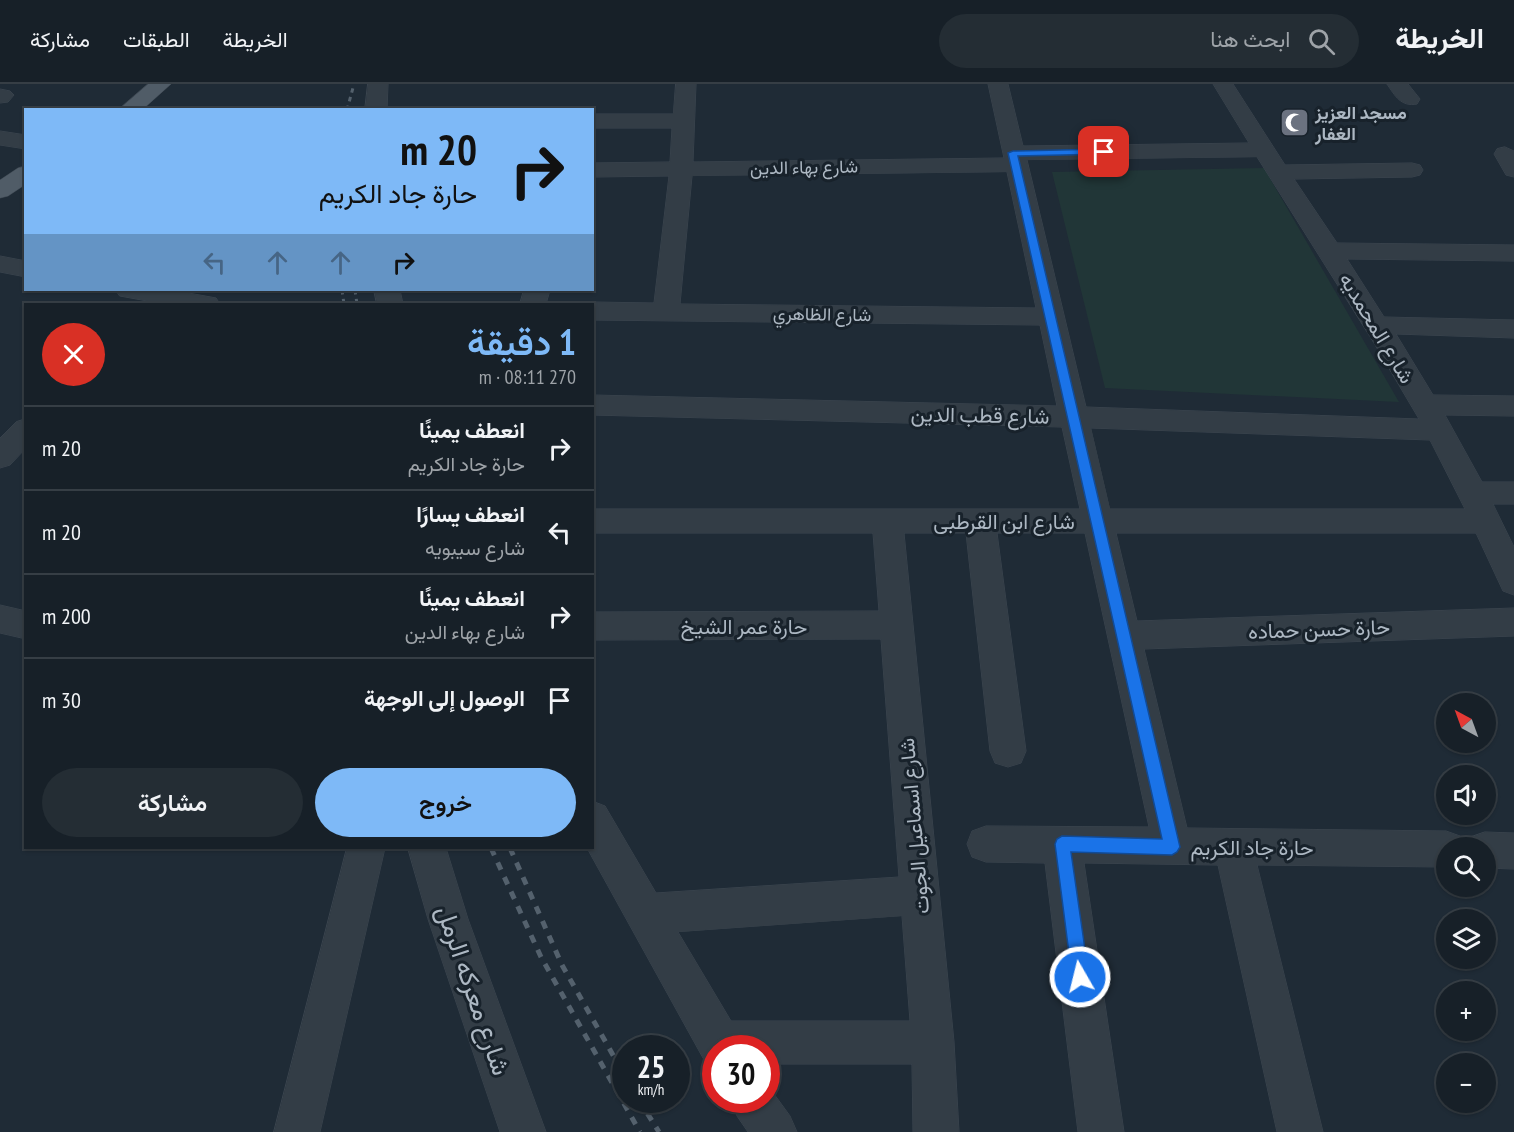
<!DOCTYPE html>
<html lang="ar">
<meta charset="utf-8">
<style>
:root{--surface:#172028;--page:#242d34;--text:#f1f3f6;--muted:#9ea3a8;--line:#363e45;--accent:#7eb9f7}
body{margin:0;font-family:"PT Sans Narrow",Vazirmatn,sans-serif;background:var(--page);color:var(--text);direction:rtl;height:100vh;display:flex;flex-direction:column;font-size:22px;white-space:nowrap}
*{box-sizing:border-box;margin:0}
p{font-size:20px;color:var(--muted)}
.icon{flex:none;width:33px;height:33px;fill:none;stroke:currentColor;stroke-width:2;stroke-linecap:round;stroke-linejoin:round}
.map{position:relative;flex:1;overflow:hidden;direction:ltr}
.sheet{position:absolute;left:24px;top:219px;width:570px;height:546px;display:flex;flex-direction:column;background:var(--surface);border-radius:0px;box-shadow:0 2px 4px #0004,0 0 0 2px var(--line);direction:rtl}
.sheet>*{flex:none}
.top-card{position:absolute;left:24px;top:24px;width:570px;height:183px;border-radius:0px;box-shadow:0 2px 4px #0004,0 0 0 2px var(--line);direction:rtl;background:#7eb9f7;color:#111;overflow:hidden}
.needle{width:39px;rotate:319deg}
.buttons{position:absolute;left:1436px;top:609px;display:grid;gap:12px}
.buttons a{display:grid;place-items:center;width:60px;height:60px;border-radius:50%;background:var(--surface);box-shadow:0 2px 4px #0004,0 0 0 2px var(--line);font-size:30px}
.speed{position:absolute;left:612px;top:951px;display:flex;gap:12px;font-size:30px;font-weight:700;text-align:center}
.speed>*{display:grid;place-content:center;width:78px;height:78px;border-radius:50%;background:var(--surface);box-shadow:0 2px 4px #0004,0 0 0 2px var(--line);line-height:1}
.speed small{font-size:15px;font-weight:400}
.speed .limit{border:9px solid #d22;background:#fff;color:#111}
.pin{position:absolute;display:grid;place-items:center;width:51px;height:51px;color:#fff;margin:-26px;border-radius:12px;box-shadow:0 3px 9px #0006}
.me{position:absolute;width:66px;margin:-33px;rotate:352deg;stroke-linejoin:round;filter:drop-shadow(0 0 4px #0008)}
.turn{display:flex;align-items:center;gap:21px;height:126px;padding:0 18px;font-size:27px}
.turn .icon{width:78px;height:78px;stroke-width:2.5}
.turn b{display:block;font-size:42px;line-height:51px}
.lanes{display:flex;align-items:center;height:57px;padding:0 18px;background:#0003;justify-content:center;gap:30px;direction:ltr}
.lanes .off{opacity:.35}
.round{display:grid;place-items:center;flex:none;width:63px;height:63px;border-radius:32px;background:var(--page)}
.summary{display:flex;align-items:center;justify-content:space-between;height:102px;padding:0 18px}
h1{font-size:36px;font-weight:600;line-height:45px;color:var(--accent)}
.primary-button{display:flex;gap:12px;margin-top:auto;padding:12px 18px}
.primary-button a{flex:1;height:69px;border-radius:36px;background:var(--accent);color:#111;font-size:24px;font-weight:600;line-height:69px;text-align:center}
.primary-button a+a{background:var(--page);color:var(--text)}
ul{padding:0;list-style:none}
li{display:flex;align-items:center;gap:18px;height:84px;padding:0 18px;border-top:2px solid var(--line)}
li div{flex:1}
li b{display:block;font-size:22px}
li em{font-style:normal}
header{display:flex;align-items:center;gap:36px;box-sizing:border-box;height:84px;padding:0 30px;background:var(--surface);border-bottom:2px solid var(--line)}
header strong{font-size:28px}
nav{display:flex;gap:33px;margin-inline-start:auto;font-size:21px}
.search{width:420px;height:54px;background:var(--page);display:flex;align-items:center;gap:15px;box-sizing:border-box;padding:0 21px;border-radius:33px;color:var(--muted);font-size:22px}
.map>svg:first-child{display:block}
.green{fill:#213637}
.lines{fill:none;stroke-linecap:round;stroke-linejoin:round}
.minor-casing{stroke:#3c4650;stroke-width:1}
.primary-casing{stroke:#3c4650;stroke-width:1}
.minor{fill:#333d46;fill-rule:evenodd}
.primary{fill:#505c67;fill-rule:evenodd}
.rail-far1{stroke:#54616d;stroke-width:3;stroke-dasharray:4.5 4.5;stroke-linecap:butt}
.rail{stroke:#54616d;stroke-width:5;stroke-dasharray:8 8;stroke-linecap:butt}
.route{fill:#1a73e8;stroke:#114b97;stroke-width:1.5}
.labels{text-anchor:middle;dominant-baseline:central;stroke-width:6;stroke-linejoin:round;paint-order:stroke}
.far-poi-label{font-size:18px;font-weight:bold;fill:#adb8c3;stroke:#18222b;text-anchor:start}
.far-street-label{font-size:18px;fill:#adb8c3;stroke:#18222b}
.street-label{font-size:21px;fill:#adb8c3;stroke:#18222b}
.near-street-label{font-size:26px;fill:#adb8c3;stroke:#18222b}
</style>
<header>
<strong>الخريطة</strong>
<div class="search"><svg class="icon" aria-label="search" viewBox="0 0 24 24"><circle cx="10" cy="10" r="6"/><path d="M15 15l6 6"/></svg>ابحث هنا</div>
<nav><a>الخريطة</a><a>الطبقات</a><a>مشاركة</a></nav>
</header>
<div class="map">
<svg width="1514" height="1048" viewBox="0 0 1514 1048">
<rect width="100%" height="100%" fill="#1f2b36"/>
<!-- green -->
<path class="green" d="M1264,84L1399,318L1105,304L1052,88Z"/>
<g class="lines">
<defs>
<path id="minor" d="M368,0H388L387,26H365Z
M676,0H696L693,78L1004,74L988,0H1008L1023,62L1249,59L1213,0H1233L1285,81L1412,79L1420,81L1423,86L1420,91L1412,93L1294,95L1337,159L1514,161V177L1347,175L1384,233L1514,236V254L1396,250L1433,311L1514,312V332L1445,331L1482,398H1514V420H1493L1514,463V511L1503,507L1476,449H1116L1137,537L1514,524V552L1144,565L1187,744L1446,747L1460,752L1465,764H1446V783L1257,781L1323,1048H1277L1218,781L1084,779L1124,1048H1078L1045,779L986,778L972,773L967,760L972,747L986,742L1149,743L1085,449H997L1026,667L1021,679L1008,683L995,679L990,667L966,449H904L954,958L959,1048H913L912,980H766V964H716V983L707,979L703,974L587,764H592V717L605,722L656,809L899,793L881,555L592,556V528L879,527L873,449H592V425H1080L1062,343L592,331V311L1057,322L1040,241L592,236V220H585L592,218L654,219L669,92L592,93V79L670,78L672,44H592V30H673ZM1257,73L1374,259L1419,335L1086,323L1027,76ZM1007,88L1036,224L680,220L692,92ZM1091,344L1430,356L1465,425H1110ZM902,832L910,937H731L678,848Z
M1387,0H1408L1420,15L1417,20C1401,23 1395,12 1387,0Z
M0,5L10,7L14,11L8,18L0,19Z
M0,47L26,51V65L0,61Z
M1505,63L1514,67V93L1506,91L1494,70L1497,65Z
M0,172L26,177V193L0,188Z
M116,206H172L216,214L220,220H164L120,212Z
M374,206H400L403,220H377Z
M524,206H550L546,220H520Z
M26,335V364L10,381L0,384V354L16,338Z
M0,521L26,527V555L0,549Z
M1485,748L1514,749V785L1485,784V764H1467L1471,753Z
M347,764H385L320,1048H274Z
M408,764H446L468,835L546,1048H500L428,835Z
M766,999L790,1032L797,1048H748L737,1032L731,1016H766Z"/>
<path id="primary" d="M148,0H171L142,26H118Z
M26,82V100L8,112L0,114V96L18,84Z"/>
</defs>
<!-- minor casing -->
<use href="#minor" class="minor-casing"/>
<!-- primary casing -->
<use href="#primary" class="primary-casing"/>
<!-- minor -->
<use href="#minor" class="minor"/>
<!-- primary -->
<use href="#primary" class="primary"/>
<!-- rail-far1 -->
<path class="rail-far1" d="M347,26L354,0
M342,206L344,220
M355,206L357,220"/>
<!-- rail -->
<path class="rail" d="M491,764L541,873L640,1048
M510,764L562,881L626,994
M639,1016L659,1048"/>
</g>
<!-- route -->
<path class="route" d="M1104,65L1109,68L1107,70L1018,72L1180,763L1177,768L1172,771L1071,768L1089,893L1086,899L1080,902L1074,899L1072,893L1055,760L1057,755L1062,752L1162,755L1008,69L1013,67Z"/>
<!-- icons -->
<defs>
<symbol id="mosque-square" viewBox="-11 -11 22 22"><rect x="-9" y="-9" width="18" height="18" rx="4" fill="#6b7280" stroke="#18222b"/><path d="M3.5-4.9A6 6 0 1 0 3.5 4.9A5 5 0 1 1 3.5-4.9Z" fill="#fff"/></symbol>
</defs>
<g fill-rule="evenodd">
<use href="#mosque-square" x="1278" y="22" width="33" height="33"/>
</g>
<g class="labels">
<!-- far-poi labels -->
<g class="far-poi-label">
<text x="1315" y="28">مسجد العزيز<tspan x="1315" dy="21">الغفار</tspan></text>
</g>
<!-- far-street labels -->
<g class="far-street-label">
<text transform="translate(804 83) rotate(-1)">شارع بهاء الدين</text>
<text transform="translate(822 230) rotate(1)">شارع الظاهري</text>
</g>
<!-- street labels -->
<g class="street-label">
<text transform="translate(1377 244) rotate(59)">شارع المحمديه</text>
<text transform="translate(980 331) rotate(1)">شارع قطب الدين</text>
<text x="1004" y="437">شارع ابن القرطبى</text>
<text x="744" y="542">حارة عمر الشيخ</text>
<text transform="translate(1319 545) rotate(-2)">حارة حسن حماده</text>
<text transform="translate(914 742) rotate(-95)">شارع اسماعيل الجوت</text>
<text x="1252" y="763">حارة جاد الكريم</text>
</g>
<!-- near-street labels -->
<g class="near-street-label">
<text transform="translate(474 906) rotate(71)">شارع معركه الرمل</text>
</g>
</g>
</svg>
<div class="buttons">
<a><svg class="needle" viewBox="-14 -14 28 28"><path d="M0-13l5 13h-10z" fill="#e53935"/><path d="M0 13l5-13h-10z" fill="#9ea3a8"/></svg></a>
<a><svg class="icon" aria-label="sound" viewBox="0 0 24 24"><path d="M4 9h4l5-4v14l-5-4H4zM17 9q2 3 0 6"/></svg></a>
<a><svg class="icon" aria-label="search" viewBox="0 0 24 24"><circle cx="10" cy="10" r="6"/><path d="M15 15l6 6"/></svg></a>
<a><svg class="icon" aria-label="layers" viewBox="0 0 24 24"><path d="M12 4l9 5-9 5-9-5zM3 14l9 5 9-5"/></svg></a>
<a>+</a>
<a>−</a>
</div>
<div class="speed"><div>25<small>km/h</small></div><div class="limit">30</div></div>
<div class="pin" style="left:1104px;top:68px;background:#d93025"><svg class="icon" aria-label="arrive" viewBox="0 0 24 24"><path d="M6 21V4h12l-3 4 3 4H6"/></svg></div>
<svg class="me" style="left:1080px;top:893px" viewBox="-20 -20 40 40"><circle r="17" fill="#1a73e8" stroke="#fff" stroke-width="3"/><path d="M0-11L8 9 0 5-8 9z" fill="#fff"/></svg>
<div class="top-card">
<div class="turn"><svg class="icon" aria-label="right" viewBox="0 0 24 24"><path d="M7 20v-9h11M14 6l5 5-5 5"/></svg><div><b>20 m</b>حارة جاد الكريم</div></div>
<div class="lanes"><svg class="icon off" aria-label="left" viewBox="0 0 24 24"><path d="M17 20v-9H6M10 6l-5 5 5 5"/></svg><svg class="icon off" aria-label="ahead" viewBox="0 0 24 24"><path d="M12 20V5M6 11l6-6 6 6"/></svg><svg class="icon off" aria-label="ahead" viewBox="0 0 24 24"><path d="M12 20V5M6 11l6-6 6 6"/></svg><svg class="icon" aria-label="right" viewBox="0 0 24 24"><path d="M7 20v-9h11M14 6l5 5-5 5"/></svg></div>
</div>
<section class="sheet">
<div class="summary"><div><h1>1 دقيقة</h1><p>270 m · 08:11</p></div><a class="round" style="background:#d93025;color:#fff"><svg class="icon" aria-label="close" viewBox="0 0 24 24"><path d="M6 6l12 12M18 6L6 18"/></svg></a></div>
<ul>
<li><svg class="icon" aria-label="right" viewBox="0 0 24 24"><path d="M7 20v-9h11M14 6l5 5-5 5"/></svg><div><b>انعطف يمينًا</b><p>حارة جاد الكريم</p></div><em>20 m</em></li>
<li><svg class="icon" aria-label="left" viewBox="0 0 24 24"><path d="M17 20v-9H6M10 6l-5 5 5 5"/></svg><div><b>انعطف يسارًا</b><p>شارع سيبويه</p></div><em>20 m</em></li>
<li><svg class="icon" aria-label="right" viewBox="0 0 24 24"><path d="M7 20v-9h11M14 6l5 5-5 5"/></svg><div><b>انعطف يمينًا</b><p>شارع بهاء الدين</p></div><em>200 m</em></li>
<li><svg class="icon" aria-label="arrive" viewBox="0 0 24 24"><path d="M6 21V4h12l-3 4 3 4H6"/></svg><div><b>الوصول إلى الوجهة</b></div><em>30 m</em></li>
</ul>
<div class="primary-button"><a>خروج</a><a>مشاركة</a></div>
</section>
</div>
